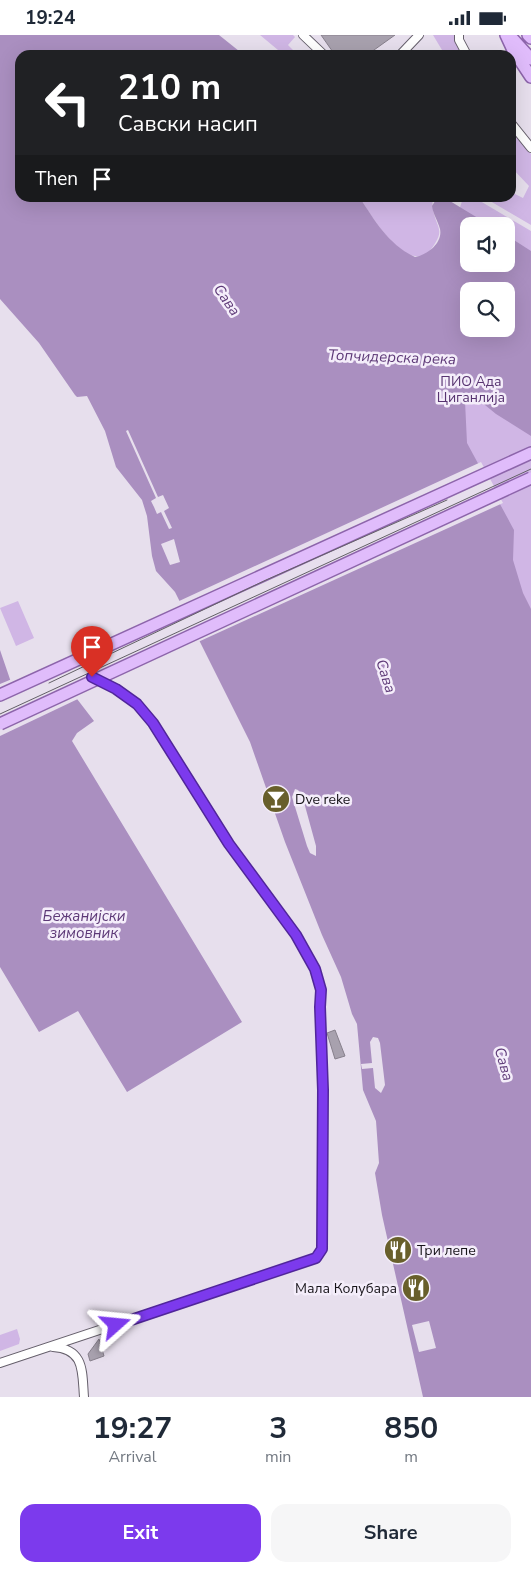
<!DOCTYPE html>
<meta charset="utf-8">
<style>
:root{--surface:#fff;--page:#f6f6f7;--text:#1f2937;--muted:#747a83;--accent:#7c3aed}
body{margin:0;font-family:"Nunito Sans",sans-serif;background:var(--page);color:var(--text);height:100vh;display:flex;flex-direction:column;font-size:19px;white-space:nowrap}
*{box-sizing:border-box;margin:0}
p{font-size:16px;color:var(--muted)}
.icon{flex:none;width:28px;height:28px;fill:none;stroke:currentColor;stroke-width:2;stroke-linecap:round;stroke-linejoin:round}
.map{position:relative;height:1362px;overflow:hidden}
.panel{display:flex;flex-direction:column;background:var(--surface);flex:1}
.panel>*{flex:none}
.hud{position:absolute;left:15px;top:15px;width:501px;height:152px;border-radius:15px;box-shadow:0 5px 20px #0002;background:#202124;color:#fff;overflow:hidden}
.buttons{position:absolute;left:460px;top:182px;display:grid;gap:10px}
.buttons a{display:grid;place-items:center;width:55px;height:55px;border-radius:10px;background:var(--surface);box-shadow:0 5px 20px #0002;font-size:25px}
.pin{position:absolute;display:grid;place-items:center;width:42px;height:42px;color:#fff;margin:-51px -21px;border-radius:50% 50% 50% 0;rotate:-45deg;box-shadow:0 0 5px #0007}
.pin .icon{rotate:45deg}
.me{position:absolute;width:55px;margin:-28px;rotate:72deg;stroke-linejoin:round;filter:drop-shadow(0 0 4px #0008)}
.turn{display:flex;align-items:center;gap:18px;height:105px;padding:0 20px;font-size:22px}
.turn .icon{width:65px;height:65px;stroke-width:2.5}
.turn b{display:block;font-size:35px;line-height:42px}
.then{display:flex;align-items:center;height:48px;padding:0 20px;background:#0003;gap:10px;font-size:19px}
.eta{display:flex;justify-content:space-evenly;align-items:center;height:85px;text-align:center}
.eta b{font-size:30px;font-weight:700;line-height:35px}
.action{display:flex;gap:10px;margin-top:auto;padding:10px 20px}
.action a{flex:1;height:58px;border-radius:15px;background:var(--accent);color:#fff;font-size:20px;font-weight:700;line-height:58px;text-align:center}
.action a+a{background:var(--page);color:var(--text)}
.status{display:flex;justify-content:space-between;align-items:center;height:35px;padding:0 25px;background:var(--surface);direction:ltr}
.status svg{height:14px;fill:currentColor}
.map>svg:first-child{display:block}
.green{fill:#d0b6e5;fill-rule:evenodd}
.water{fill:#aa8fc0;fill-rule:evenodd}
.pier{fill:#e7dfed}
.building{fill:#a8a1ae;stroke:#87808c}
.lines{fill:none;stroke-linecap:round;stroke-linejoin:round}
.street-casing{stroke:#655f6b;stroke-width:10}
.primary-casing{stroke:#8d65ab;stroke-width:14}
.street{stroke:#fff;stroke-width:8}
.primary{stroke:#e0bcfb;stroke-width:11}
.tram{stroke:#635f67;stroke-width:1}
.primary-bridge-casing{stroke:#8d65ab;stroke-width:14;stroke-linecap:butt}
.primary-bridge{stroke:#e0bcfb;stroke-width:11}
.route-casing{stroke:#51269a;stroke-width:12}
.route{stroke:#7c3aed;stroke-width:9}
.labels{text-anchor:middle;dominant-baseline:central;stroke-width:5;stroke-linejoin:round;paint-order:stroke}
.park-label{font-size:14px;fill:#573370;stroke:#f4edfa}
.poi-label{font-size:14px;fill:#171419;stroke:#f4edfa;text-anchor:start}
.water-label{font-size:15px;font-style:italic;fill:#5d3977;stroke:#f4edfa}
</style>
<div class="status"><b>19:24</b><svg viewBox="0 0 49 12"><path d="M0 12V9h3v3zM5 12V6h3v6zM10 12V3h3v9zM15 12V0h3v12zM26 1h20v11H26zM47 4h2v5h-2z"/></svg></div>
<div class="map">
<svg width="531" height="1362" viewBox="0 0 531 1362">
<rect width="100%" height="100%" fill="#e7dfed"/>
<!-- green -->
<path class="green" d="M260,0H293L295,2L288,10L298,20H284Z
M433,0H454L463,20H445Z
M511,95L531,119V190L485,163L511,162V157L523,163L529,151L511,132Z
M360,163H432C433,167 432,170 433,174C436,193 446,194 432,213C409,244 370,179 360,163Z
M463,163H475L531,196V774L405,343ZM469,191H506V229H469ZM469,256H506V294H469Z
M18,566L34,603L16,611L0,573Z
M17,1294L20,1304L19,1309L0,1316V1300Z"/>
<!-- water -->
<path class="water" d="M0,0H219L244,20H20V162L360,163C375,186 389,210 415,222C427,220 443,208 440,194C438,186 433,179 432,171L437,163H445L491,191H469V229H506V200L531,216V401L496,379L474,361L469,362L465,366L467,408L514,495L513,525L523,558L531,574V1362H423L382,1180L375,1138L379,1128L376,1086L363,1055L357,989L352,979L341,942L322,900L285,807L250,707L175,557L156,536L152,521L147,481L142,465L116,432L105,396L87,361L77,362L75,360L39,308L0,264ZM469,256H506V294H469Z
M0,615L13,653L26,672L74,660L94,686L77,698L72,706L242,987L127,1057L78,976L39,997L0,932Z"/>
<!-- pier -->
<path class="pier" d="M128,395L158,462L163,460L169,473L164,476L172,493L169,494L161,477L157,479L154,472L151,466L156,463L126,396Z
M481,427L503,468L198,607L177,567Z
M174,504L180,527L170,530L161,509Z
M12,644L15,652L28,670L76,658L80,663L0,701V649Z
M295,754L298,755L302,760L316,811V821L310,818L307,811L292,762Z
M373,1002L378,1003L380,1008L385,1050L381,1058L375,1053L373,1033L362,1034L361,1029L372,1028L370,1007Z
M429,1286L436,1313L419,1317L412,1290Z"/>
<!-- building -->
<path class="building" d="M321,0H395L367,20H335Z
M335,995L345,1021L335,1024L327,998Z
M420,1244L424,1260L412,1263L408,1246Z
M99,1304L104,1321L90,1326L88,1319Z"/>
<g class="lines">
<defs>
<path id="street" d="M303,0L324,20
M459,0V5L467,20
M400,20L419,0
M511,88L531,113
M53,1312C85,1314 82,1337 84,1362
M0,1328L316,1223L322,1214L323,1055L320,972L321,955L315,934L296,900L229,809L153,688L137,669L116,654L94,642"/>
<path id="primary" d="M506,0L513,15L531,42
M528,0L531,3
M512,3L531,24
M0,660L531,418"/>
</defs>
<!-- street casing -->
<use href="#street" class="street-casing"/>
<!-- primary casing -->
<use href="#primary" class="primary-casing"/>
<!-- street -->
<use href="#street" class="street"/>
<!-- primary -->
<use href="#primary" class="primary"/>
<!-- tram -->
<path class="tram" d="M49,648L266,545L447,465
M0,679L531,434"/>
<defs>
<path id="primary-bridge" d="M0,689L531,443"/>
</defs>
<!-- primary-bridge casing -->
<use href="#primary-bridge" class="primary-bridge-casing"/>
<!-- primary-bridge -->
<use href="#primary-bridge" class="primary-bridge"/>
</g>
<g class="lines">
<defs>
<path id="route" d="M92,642L116,654L137,669L153,688L229,809L296,900L315,934L321,955L320,972L323,1055L322,1214L316,1223L116,1290"/>
</defs>
<!-- route casing -->
<use href="#route" class="route-casing"/>
<!-- route -->
<use href="#route" class="route"/>
</g>
<!-- icons -->
<defs>
<symbol id="bar-disc" viewBox="-11 -11 22 22"><circle r="9.5" fill="#685f2b" stroke="#f4edfa"/><path d="M-6-5H6L.8 .8V4.5H3.5V6h-7V4.5H-.8V.8Z" fill="#fff"/></symbol>
<symbol id="restaurant-disc" viewBox="-11 -11 22 22"><circle r="9.5" fill="#685f2b" stroke="#f4edfa"/><path d="M-5-6h1v4h1v-4h1v4h1v-4h1v5L-1.5 .5V6h-2V.5L-5-1ZM5-6V6H3V1.5H1.5Q1.5-4 5-6Z" fill="#fff"/></symbol>
</defs>
<g fill-rule="evenodd">
<use href="#bar-disc" x="260" y="748" width="32" height="32"/>
<use href="#restaurant-disc" x="382" y="1199" width="32" height="32"/>
<use href="#restaurant-disc" x="400" y="1237" width="32" height="32"/>
</g>
<g class="labels">
<!-- park labels -->
<g class="park-label">
<text x="471" y="346">ПИО Ада<tspan x="471" dy="16">Циганлија</tspan></text>
</g>
<!-- poi labels -->
<g class="poi-label">
<text x="295" y="764">Dve reke</text>
<text x="417" y="1215">Три лепе</text>
<text x="397" y="1253" text-anchor="end">Мала Колубара</text>
</g>
<!-- water labels -->
<g class="water-label">
<text transform="translate(227 265) rotate(55)">Сава</text>
<text transform="translate(392 322) rotate(2)">Топчидерска река</text>
<text transform="translate(386 641) rotate(72)">Сава</text>
<text x="84" y="881">Бежанијски<tspan x="84" dy="17">зимовник</tspan></text>
<text transform="translate(504 1029) rotate(74)">Сава</text>
</g>
</g>
</svg>
<div class="buttons">
<a><svg class="icon" aria-label="sound" viewBox="0 0 24 24"><path d="M4 9h4l5-4v14l-5-4H4zM17 9q2 3 0 6"/></svg></a>
<a><svg class="icon" aria-label="search" viewBox="0 0 24 24"><circle cx="10" cy="10" r="6"/><path d="M15 15l6 6"/></svg></a>
</div>
<div class="pin" style="left:92px;top:642px;background:#d93025"><svg class="icon" aria-label="arrive" viewBox="0 0 24 24"><path d="M6 21V4h12l-3 4 3 4H6"/></svg></div>
<svg class="me" style="left:116px;top:1290px" viewBox="-20 -20 40 40"><path d="M0-17L14 15 0 8-14 15z" fill="#7c3aed" stroke="#fff" stroke-width="4"/></svg>
<div class="hud">
<div class="turn"><svg class="icon" aria-label="left" viewBox="0 0 24 24"><path d="M17 20v-9H6M10 6l-5 5 5 5"/></svg><div><b>210 m</b>Савски насип</div></div>
<div class="then">Then<svg class="icon" aria-label="arrive" viewBox="0 0 24 24"><path d="M6 21V4h12l-3 4 3 4H6"/></svg></div>
</div>
</div>
<section class="panel">
<div class="eta">
<div><b>19:27</b><p>Arrival</p></div>
<div><b>3</b><p>min</p></div>
<div><b>850</b><p>m</p></div>
</div>
<div class="action"><a>Exit</a><a>Share</a></div>
</section>
